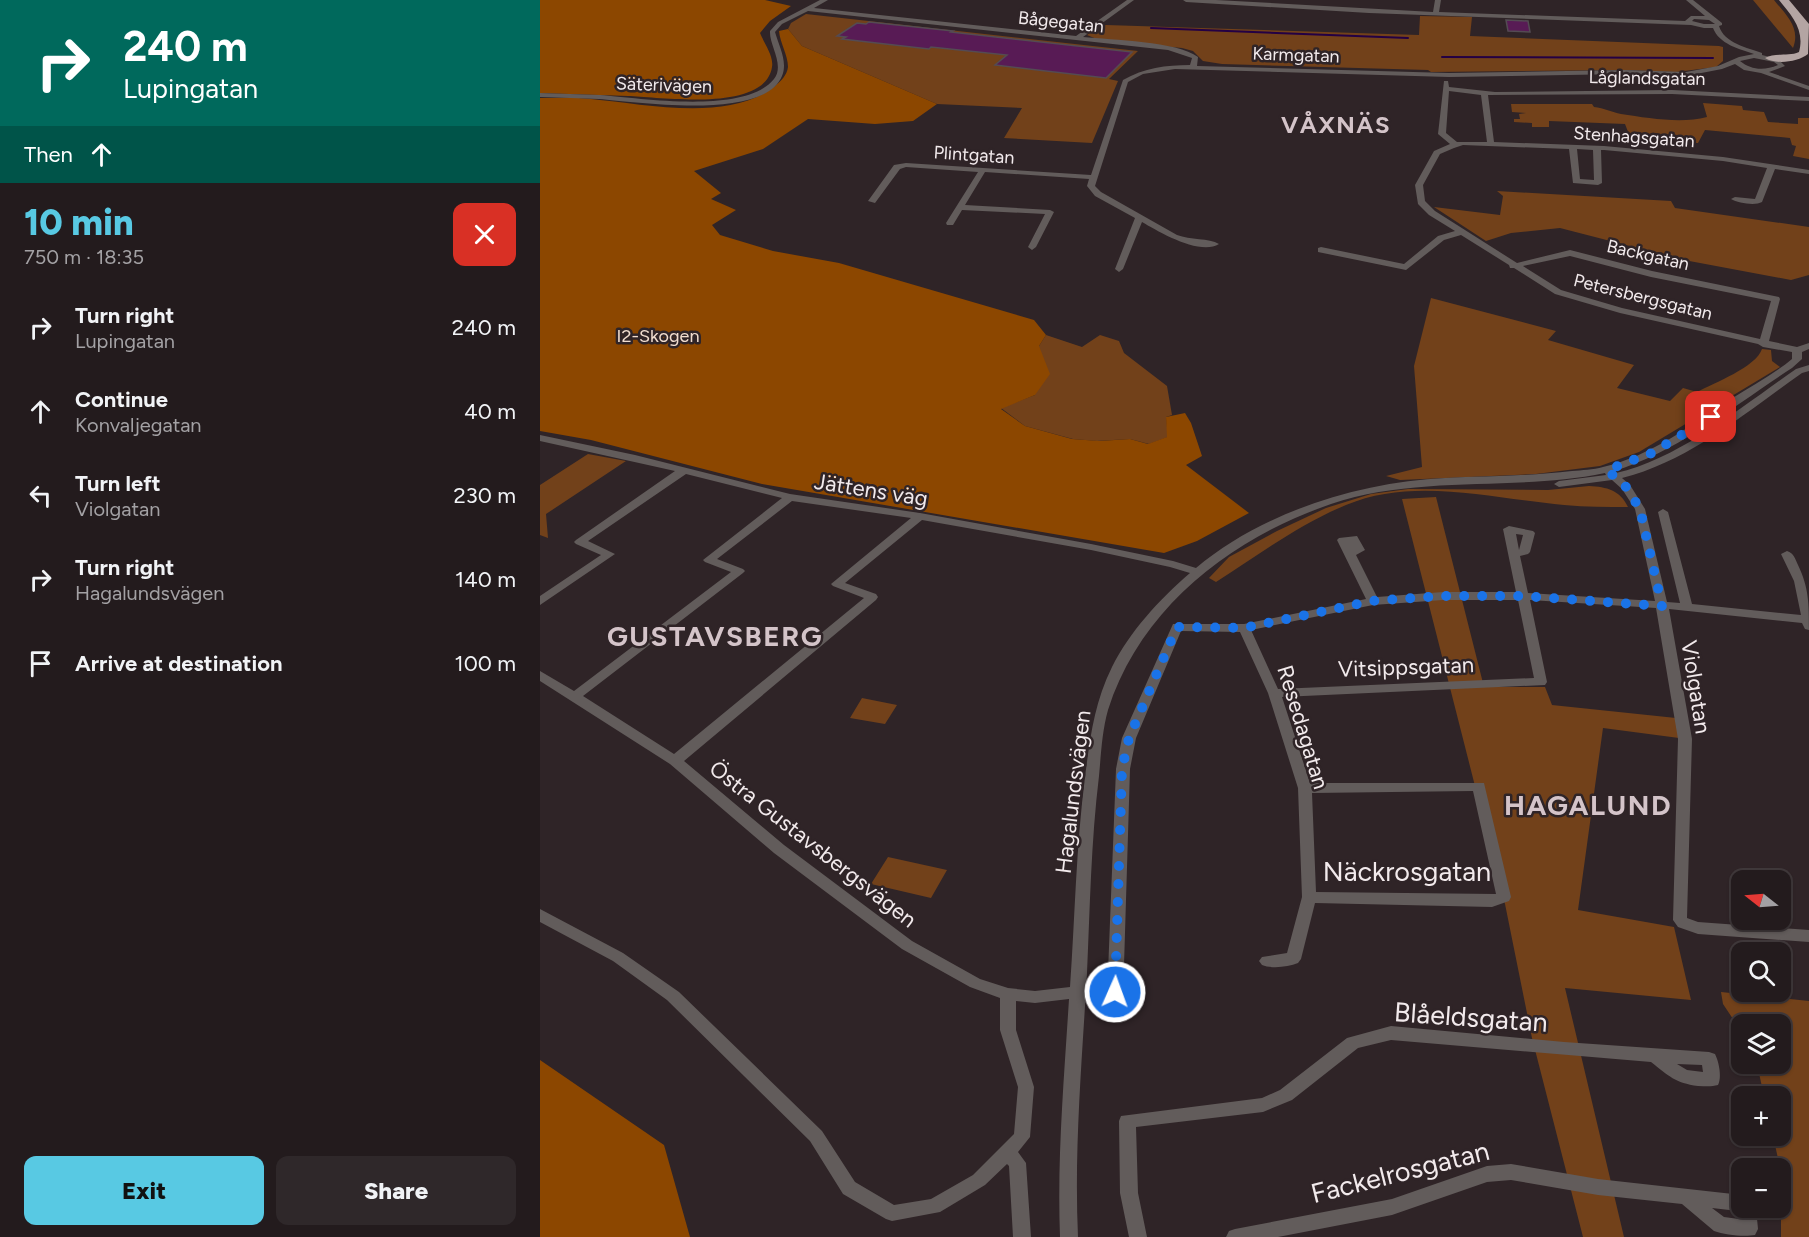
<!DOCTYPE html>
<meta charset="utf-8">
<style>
:root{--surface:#231b1d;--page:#2f282a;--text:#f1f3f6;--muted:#a3a1a4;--line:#40393b;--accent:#58c9e3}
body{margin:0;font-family:Figtree,sans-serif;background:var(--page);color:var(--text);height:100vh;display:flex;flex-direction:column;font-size:22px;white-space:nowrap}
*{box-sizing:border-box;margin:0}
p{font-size:20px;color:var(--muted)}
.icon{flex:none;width:33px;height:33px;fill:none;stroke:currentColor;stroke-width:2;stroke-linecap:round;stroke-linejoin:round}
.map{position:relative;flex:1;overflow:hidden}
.sheet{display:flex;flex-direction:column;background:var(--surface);width:540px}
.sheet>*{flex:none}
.banner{background:#00695c;color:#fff;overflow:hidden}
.needle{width:39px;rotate:287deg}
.controls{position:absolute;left:1191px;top:870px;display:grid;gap:12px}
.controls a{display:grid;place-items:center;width:60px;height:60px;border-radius:12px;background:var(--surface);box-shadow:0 2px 4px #0004,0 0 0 2px var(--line);font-size:30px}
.pin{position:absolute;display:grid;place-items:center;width:51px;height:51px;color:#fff;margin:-26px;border-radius:12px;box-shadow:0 3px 9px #0006}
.me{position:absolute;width:66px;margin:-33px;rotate:2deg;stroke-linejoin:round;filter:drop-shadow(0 0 4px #0008)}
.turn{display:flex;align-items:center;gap:21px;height:126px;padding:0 24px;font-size:27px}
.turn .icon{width:78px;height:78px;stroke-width:2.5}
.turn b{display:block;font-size:42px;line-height:51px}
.then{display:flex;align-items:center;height:57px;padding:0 24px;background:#0003;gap:12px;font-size:22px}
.round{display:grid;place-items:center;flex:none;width:63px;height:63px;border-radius:12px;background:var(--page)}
.summary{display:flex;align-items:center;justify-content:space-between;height:102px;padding:0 24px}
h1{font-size:36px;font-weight:800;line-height:45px;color:var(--accent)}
.action{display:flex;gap:12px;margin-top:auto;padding:12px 24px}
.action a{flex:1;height:69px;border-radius:12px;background:var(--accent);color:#111;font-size:24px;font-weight:800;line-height:69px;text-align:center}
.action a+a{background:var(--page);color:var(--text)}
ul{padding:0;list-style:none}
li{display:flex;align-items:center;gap:18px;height:84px;padding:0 24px}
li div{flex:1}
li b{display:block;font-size:22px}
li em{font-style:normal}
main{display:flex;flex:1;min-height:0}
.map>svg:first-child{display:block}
.green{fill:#72411a}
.forest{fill:#8c4700}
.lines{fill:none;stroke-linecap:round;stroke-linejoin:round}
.stream{stroke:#240044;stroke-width:2}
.building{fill:#581b55;stroke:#544b53;stroke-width:1.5}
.minor{fill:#625c5b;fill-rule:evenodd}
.highway{fill:#b4a5a3;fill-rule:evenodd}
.route{stroke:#1a73e8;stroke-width:10;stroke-dasharray:0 18}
.labels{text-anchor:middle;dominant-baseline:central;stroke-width:5;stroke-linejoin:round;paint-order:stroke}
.far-street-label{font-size:18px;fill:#f2eaec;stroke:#2f2427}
.far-park-label{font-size:18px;fill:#f1ddcf;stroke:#2f2427}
.street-label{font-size:22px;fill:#f2eaec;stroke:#2f2427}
.far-district-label{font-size:24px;font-weight:bold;letter-spacing:1.5px;fill:#d4c4c9;stroke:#2f2427}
.near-street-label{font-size:27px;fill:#f2eaec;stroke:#2f2427}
.district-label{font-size:28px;font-weight:bold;letter-spacing:1.5px;fill:#d4c4c9;stroke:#2f2427}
</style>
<main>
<section class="sheet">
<div class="banner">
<div class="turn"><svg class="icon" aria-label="right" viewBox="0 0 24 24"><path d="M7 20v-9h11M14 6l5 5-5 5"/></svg><div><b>240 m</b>Lupingatan</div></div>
<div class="then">Then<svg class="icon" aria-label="ahead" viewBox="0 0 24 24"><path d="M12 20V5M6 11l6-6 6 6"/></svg></div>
</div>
<div class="summary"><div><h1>10 min</h1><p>750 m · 18:35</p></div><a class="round" style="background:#d93025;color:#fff"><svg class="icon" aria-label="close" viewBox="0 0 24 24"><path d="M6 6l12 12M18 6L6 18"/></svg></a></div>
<ul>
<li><svg class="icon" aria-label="right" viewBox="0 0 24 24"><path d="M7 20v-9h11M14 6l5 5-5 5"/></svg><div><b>Turn right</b><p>Lupingatan</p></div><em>240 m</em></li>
<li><svg class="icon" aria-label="ahead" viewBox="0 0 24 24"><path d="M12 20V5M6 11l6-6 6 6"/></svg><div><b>Continue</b><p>Konvaljegatan</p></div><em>40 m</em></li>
<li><svg class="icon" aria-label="left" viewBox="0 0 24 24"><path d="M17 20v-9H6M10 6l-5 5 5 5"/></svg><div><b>Turn left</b><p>Violgatan</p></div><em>230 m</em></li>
<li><svg class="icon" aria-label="right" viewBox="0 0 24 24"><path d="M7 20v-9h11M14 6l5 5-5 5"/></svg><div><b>Turn right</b><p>Hagalundsvägen</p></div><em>140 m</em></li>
<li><svg class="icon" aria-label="arrive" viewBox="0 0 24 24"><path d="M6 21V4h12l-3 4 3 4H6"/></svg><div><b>Arrive at destination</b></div><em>100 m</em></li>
</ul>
<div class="action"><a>Exit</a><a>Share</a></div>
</section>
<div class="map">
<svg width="1269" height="1237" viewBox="0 0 1269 1237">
<rect width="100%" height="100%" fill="#2f2427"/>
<!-- green -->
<path class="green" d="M1213,0H1234C1246,15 1261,28 1253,48Z
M266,14L598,51L569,79L578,81L552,143L464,138L482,108L397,104L262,46L248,29L251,23Z
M880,16L932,17L930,36L1179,46L1183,47V61L1176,67L1136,72L1089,70L891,72L888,70L682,64L663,61L653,51L642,48L559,40L547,35L557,28L566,25L879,35Z
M1163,103L1202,106L1203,110L1224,112L1228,122L1258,124V118H1269V159L1253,156L1256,146L1252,145L1250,138L1165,130L1158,143H1151L1090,137L1085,124L1009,121V127H992V123L974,122V119H980L979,114L986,113L972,112L971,104H1052L1054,107C1064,108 1072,112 1081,114C1108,118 1141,124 1167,117Z
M957,191L1131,201L1135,208L1269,227V275L1251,280L1144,260L1020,228L971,233L946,241L894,207L960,215L963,196Z
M891,298L1016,331L1008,340L1094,365L1077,388L1130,401L1143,388L1157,392C1174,383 1216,367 1222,349L1231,350L1232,361L1240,367L1099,452L1060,466L996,474L860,480L846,476L882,467L874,366Z
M506,335L542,347L560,335L579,341L584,353L627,386L632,415L626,417L628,437L609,444L590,439L557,441L533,439L485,426L461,408L495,395L499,346Z
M48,454L86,461L6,514L8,538L0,535V485Z
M1049,486C1067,487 1080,490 1088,507C1067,507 1046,507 1024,505C954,499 874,476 806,505C760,524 718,555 676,582L669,578L689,557L737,531L786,508L831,494L868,489L1008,490Z
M896,497L944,687H1005L1012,705L1136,718L1139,738L1063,728L1038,910L1134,927L1151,1000L1025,988L1084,1237H1043L992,1038L965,904L862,499Z
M322,698L357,705L345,724L310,718Z
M348,857L407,870L391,898L331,884Z
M1181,992L1269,1001V1237H1241V1172L1233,1136H1240V1096H1224L1217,1064H1240V1024H1202L1201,1031L1183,1004Z"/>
<!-- forest -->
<path class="forest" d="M0,0H225L251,6L230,21L220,33C224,43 234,56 232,67C225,113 120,97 88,96C59,95 29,94 0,93Z
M248,29L262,46L397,104L373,121L335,124L268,119L223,149L154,171L181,193L171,199L196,210L172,225L180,235L233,251L299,263L494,320L506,335L499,346L510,374L495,395L461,409L485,426L532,439L559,441L590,439L608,444L627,437L626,417L645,413L651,423L662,456L646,465L709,513L657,541L624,553L222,484L51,440L0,431V98C17,98 34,97 51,99C106,104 188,123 235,86C241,81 247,75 248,67C248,55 240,43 239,31Z
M0,1060L124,1145L150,1237H0Z"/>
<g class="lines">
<!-- stream -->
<path class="stream" d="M611,28L868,38
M902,57L1173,58"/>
</g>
<!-- building -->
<path class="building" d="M966,20L988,21L990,32L968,31Z
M329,22L413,31L411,32L592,52L566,78L455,65L467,55L391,47L389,49L302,39L306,37L297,36L317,23L326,24Z"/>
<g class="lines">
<!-- minor -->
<path class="minor" d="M280,0H288L274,8L536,36L587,0H594L543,37C572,40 637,41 658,57L657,66L909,73L1085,70L1146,72L1178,66L1199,57L1214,54C1199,49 1179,44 1173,28H1164L1151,25L829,13L646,2L643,0H676L893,12L895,0H901L899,12L1145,21L1151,16H1165L1146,0H1153L1182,23V25L1179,26C1184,43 1208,48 1222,53V55L1238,59L1245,66L1229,72L1269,86V90L1221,73L1204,70L1195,64L1182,69L1146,76L1085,74L909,77L635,69L603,74L588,82L555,186L561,192L637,235C650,240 669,238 679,244C660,256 619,232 602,222L583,269L579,272L575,269L595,218L555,196L547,186L549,179L445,172L425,205L510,210L514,212L496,247L492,250L488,247L505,214L422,210L413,225H407L406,223L438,172L366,167L360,169L335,203L328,201L354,165L366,163L551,175L583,80C604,68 626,65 650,65L652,58L628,50L268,11L242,24L235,32C239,46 248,62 242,76C224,121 98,102 59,99C40,98 20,98 0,97V93C20,94 40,94 60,95C101,98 205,115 234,79C245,65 229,45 230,31L238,22ZM1154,19L1169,20L1175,24H1164L1152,21ZM1214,58L1234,62L1238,65C1224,71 1211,70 1200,61Z
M904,81H908L909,87L955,92L1132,90L1269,97V101L1132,94L948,95L954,142L1064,146L1183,157L1269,170V174L1235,169L1222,202C1215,206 1198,203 1191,199L1195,197L1215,199L1227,168L1183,161L1064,150H1061L1062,183L1058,185L1033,183L1029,149L923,145L914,148L900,154L883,185L885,201L895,211L977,263L1030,250L1112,271L1239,297L1240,299L1229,341L1257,347L1269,343V349L1262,352V359L1252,368C1197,404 1137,452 1074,471L1076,473C1141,458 1202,406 1256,369L1269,365V371L1262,373C1206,412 1150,461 1082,478L1090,485L1105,509L1127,602L1140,603L1118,512L1123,509L1128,512L1152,604L1261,615L1254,581L1241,554L1247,551C1254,553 1255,559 1258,565C1269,588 1269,604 1269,630L1265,629L1262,623L1129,609L1152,739L1147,918L1158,922L1269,930V942L1158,934L1138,927L1133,920L1138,739L1116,608L990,600L1007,682L1005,685L742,697L770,783H944L971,897L969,901L952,907L775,903L761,959L758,963C748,967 732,969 722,965L719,961L722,957L747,953L762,897L758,788L728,693L700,632L641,631L596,738L590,769L583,998L581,1002L575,1004L569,1002L567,998L576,769L582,738L633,624H704L826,599L797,540L799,538L817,536L825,550L816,555L837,597L903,592H976L963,529L969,526L993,531L995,533L990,552L988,554L980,556L988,593L1115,601L1095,509L1082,489L1072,480L1019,487L1014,484L1019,481L1066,475L1065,473C974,492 880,474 791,504C692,538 601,607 568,710C562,731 561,755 559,776C551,842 550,907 547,973C542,1061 534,1149 538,1237H520C517,1157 524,1079 529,999L495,1003L476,1001V1030L494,1087L490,1137L478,1152L486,1163L491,1237H473L469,1166L467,1164L445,1185L400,1212L352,1221L346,1219L303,1194L270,1141L127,1000L73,961L0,922V909L83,953L139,992L282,1131L315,1182L354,1205L391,1199L433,1175L474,1134L478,1087L460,1030V998L430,987L362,949L234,853L130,764L0,681V671L34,691L191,572L165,562L163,560L242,498L146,474L48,541L75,554L0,605V596L61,555L36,544L34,542L36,540L135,471L0,441V435L95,455L250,494L380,513L551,544L633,561L656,568C722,512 820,482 905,478C947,476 990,476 1032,471C1042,470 1053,470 1063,467C1111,456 1151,425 1191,399C1211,386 1234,374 1252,359V352L1223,347L1218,344L1080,313L1015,294L974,268H970L969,265L921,235L904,240L866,270L778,252V248L781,247L864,264L898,236L915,231L889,215L878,204L875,185L894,151L910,144L898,134ZM909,91L941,95L947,142H917L906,133ZM1037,149L1053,150L1054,180L1040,179ZM1030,256L1111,277L1231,301L1220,339L1082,308L1021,290L983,266ZM252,501L371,518L291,584L293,586L324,598L134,754L43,696L203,573L205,571L203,569L177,559ZM382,520L551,550L630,567L650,573C619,600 590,631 572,667C554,703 550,739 545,777C536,847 535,917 530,987L495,991L468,988L440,979L372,941L244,845L144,761L336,600L338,597L336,594L305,583ZM976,534L983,535L979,550ZM903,600H978L994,678L738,689L711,630L833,605ZM933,791L956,894L776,892L772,793Z
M851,1026L1024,1042L1169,1052L1175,1054C1179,1062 1182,1077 1178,1085C1171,1087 1165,1086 1158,1086C1135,1083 1129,1076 1111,1062L851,1040L818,1048L752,1100L723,1112L596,1127L598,1193L607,1237H589L580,1193L579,1121L581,1116L722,1098L740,1090L807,1038ZM1137,1064L1162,1065L1163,1072L1147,1070Z
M971,1164L1058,1179L1202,1195V1208H1216L1218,1229L1215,1235C1204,1237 1185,1235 1174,1231L1142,1204L1058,1195L971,1180L947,1182L852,1215L738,1237H686L689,1231L695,1229L852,1199L947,1166ZM1172,1208L1198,1211L1199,1219L1184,1217Z"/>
<!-- highway -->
<path class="highway" d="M1239,0H1249L1269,24L1268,54C1258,62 1236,65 1225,58C1234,52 1248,57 1259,52C1265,30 1252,16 1239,0Z"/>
</g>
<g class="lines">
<!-- route -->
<path class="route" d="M575,992L582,769L589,738L637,627L704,628L832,601L903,596H982L1122,606L1100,509L1086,487L1067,470L1112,453L1171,417"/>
</g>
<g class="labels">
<!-- far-street labels -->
<g class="far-street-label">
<text transform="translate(521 22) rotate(6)">Bågegatan</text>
<text transform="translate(756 55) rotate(2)">Karmgatan</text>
<text transform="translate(1107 78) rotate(1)">Låglandsgatan</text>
<text transform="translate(124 85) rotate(2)">Säterivägen</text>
<text transform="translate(1094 137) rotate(4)">Stenhagsgatan</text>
<text transform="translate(434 155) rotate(4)">Plintgatan</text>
<text transform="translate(1108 255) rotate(13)">Backgatan</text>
<text transform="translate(1103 297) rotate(14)">Petersbergsgatan</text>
</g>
<!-- far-park labels -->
<g class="far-park-label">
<text x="118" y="336">I2-Skogen</text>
</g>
<!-- street labels -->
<g class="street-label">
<text transform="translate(331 490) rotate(9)">Jättens väg</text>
<text transform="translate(866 667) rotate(-2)">Vitsippsgatan</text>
<text transform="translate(1156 687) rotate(81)">Violgatan</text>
<text transform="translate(763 727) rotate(73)">Resedagatan</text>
<text transform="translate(533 792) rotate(-83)">Hagalundsvägen</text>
<text transform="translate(273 844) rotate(38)">Östra Gustavsbergsvägen</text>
</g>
<!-- far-district labels -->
<g class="far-district-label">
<text x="796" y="124">VÅXNÄS</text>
</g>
<!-- near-street labels -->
<g class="near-street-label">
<text x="867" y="871">Näckrosgatan</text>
<text transform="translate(931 1017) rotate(4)">Blåeldsgatan</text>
<text transform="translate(860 1172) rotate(-14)">Fackelrosgatan</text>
</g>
<!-- district labels -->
<g class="district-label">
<text x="175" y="636">GUSTAVSBERG</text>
<text x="1048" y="805">HAGALUND</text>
</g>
</g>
</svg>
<div class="controls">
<a><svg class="needle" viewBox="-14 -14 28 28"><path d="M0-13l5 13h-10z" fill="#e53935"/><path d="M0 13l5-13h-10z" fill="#a3a1a4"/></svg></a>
<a><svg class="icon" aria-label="search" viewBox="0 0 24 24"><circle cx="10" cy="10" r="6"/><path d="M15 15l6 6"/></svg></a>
<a><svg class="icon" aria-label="layers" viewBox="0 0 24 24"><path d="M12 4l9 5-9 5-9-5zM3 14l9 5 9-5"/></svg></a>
<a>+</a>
<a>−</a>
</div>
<div class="pin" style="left:1171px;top:417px;background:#d93025"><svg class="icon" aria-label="arrive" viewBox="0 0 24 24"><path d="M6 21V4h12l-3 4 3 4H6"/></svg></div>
<svg class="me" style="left:575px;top:992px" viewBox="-20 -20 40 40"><circle r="17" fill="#1a73e8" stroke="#fff" stroke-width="3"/><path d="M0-11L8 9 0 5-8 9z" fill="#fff"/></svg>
</div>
</main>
